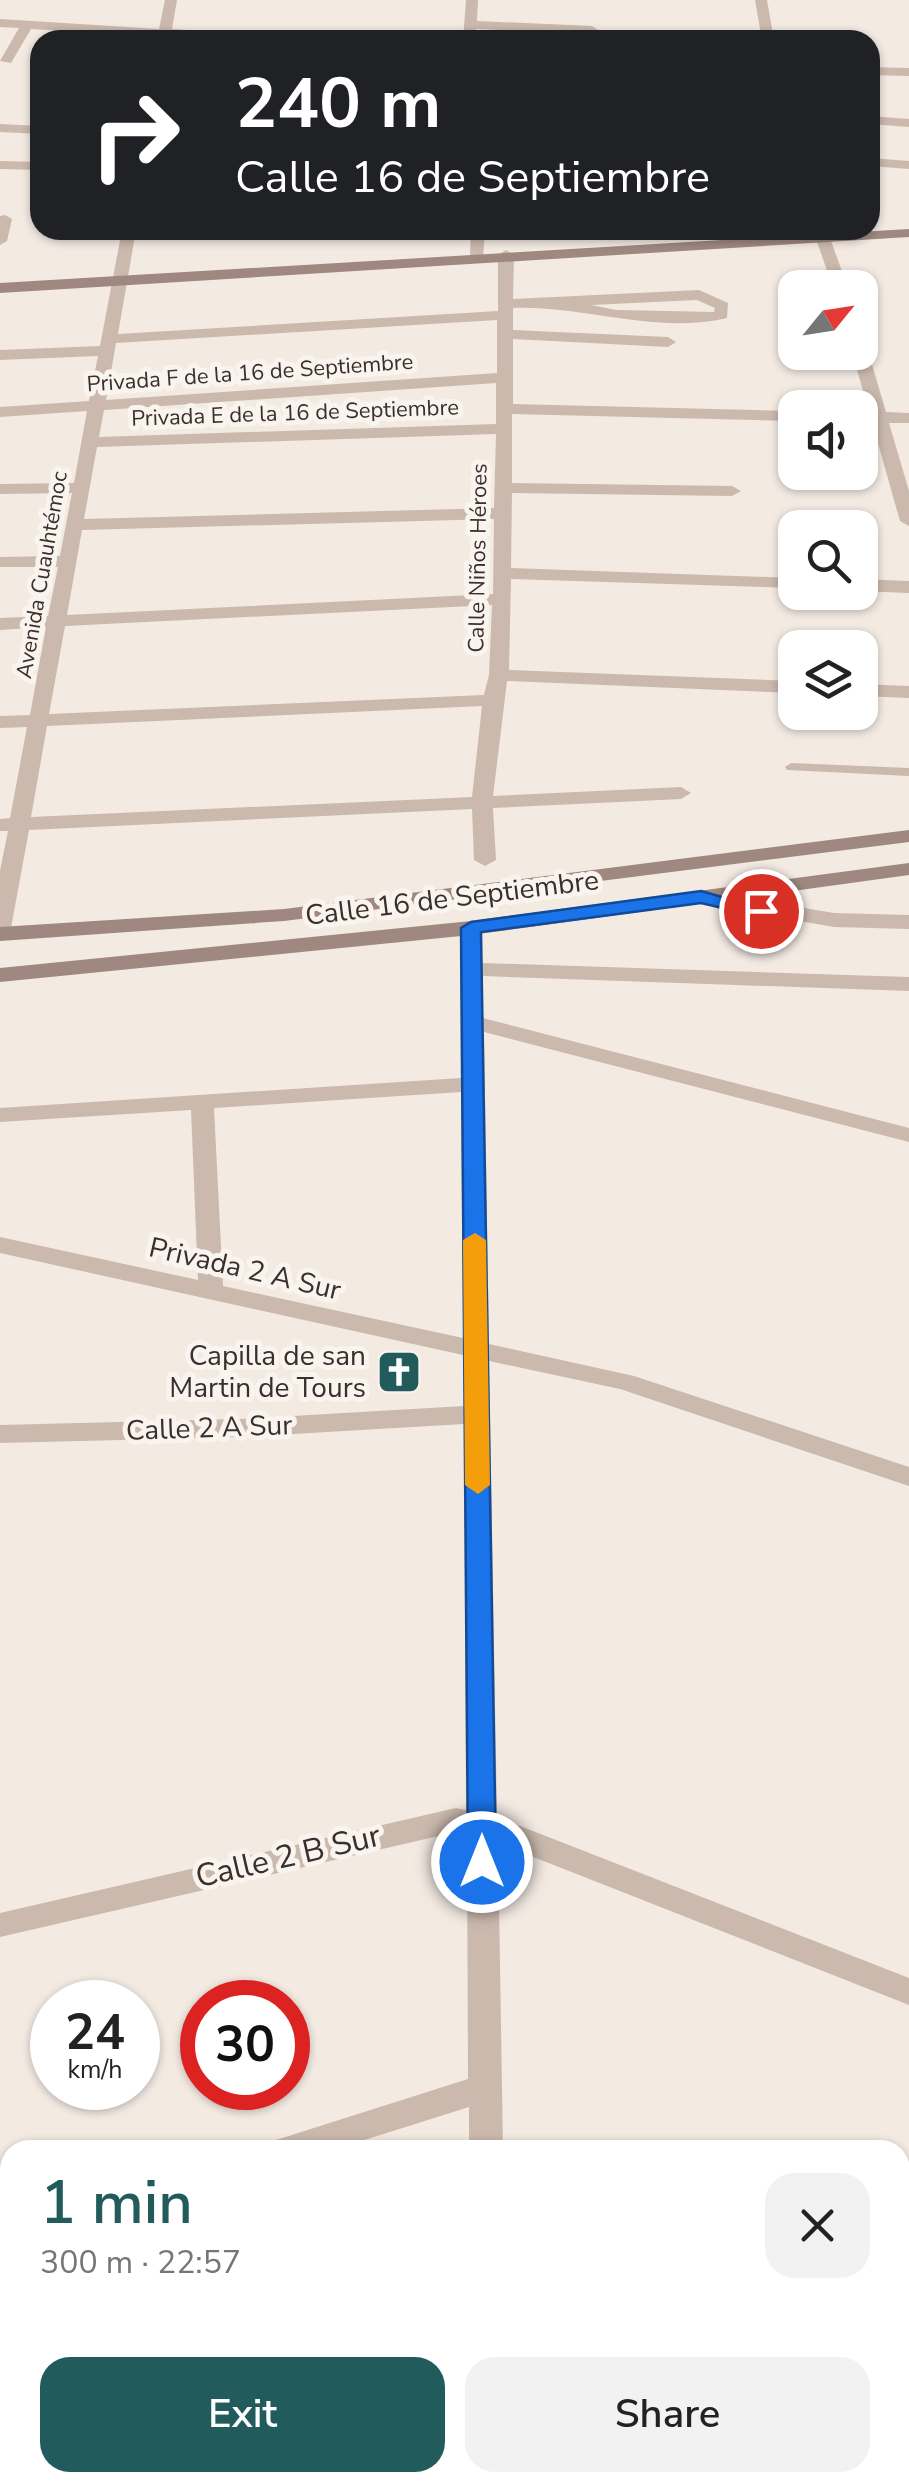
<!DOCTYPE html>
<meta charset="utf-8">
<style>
:root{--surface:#fff;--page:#f2f2f2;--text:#222;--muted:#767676;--accent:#225b5b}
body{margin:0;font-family:"Nunito Sans",sans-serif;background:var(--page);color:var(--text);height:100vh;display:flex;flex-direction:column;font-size:38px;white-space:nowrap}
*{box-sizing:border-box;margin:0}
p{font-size:32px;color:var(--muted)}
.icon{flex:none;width:55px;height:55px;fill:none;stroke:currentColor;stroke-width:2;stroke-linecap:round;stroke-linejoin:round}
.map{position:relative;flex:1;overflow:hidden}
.panel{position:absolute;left:0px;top:2140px;width:910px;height:352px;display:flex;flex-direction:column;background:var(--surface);border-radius:30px 30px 0 0;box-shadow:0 2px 8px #0004}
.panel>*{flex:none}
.banner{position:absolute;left:30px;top:30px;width:850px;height:210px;border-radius:30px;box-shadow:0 2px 8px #0004;background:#202124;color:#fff;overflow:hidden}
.needle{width:65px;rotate:60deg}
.buttons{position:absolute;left:778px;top:270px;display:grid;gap:20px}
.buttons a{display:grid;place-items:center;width:100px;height:100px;border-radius:20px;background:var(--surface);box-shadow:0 2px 8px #0004;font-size:50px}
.speed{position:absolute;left:30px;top:1980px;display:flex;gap:20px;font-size:50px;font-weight:700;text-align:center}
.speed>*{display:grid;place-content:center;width:130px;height:130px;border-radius:50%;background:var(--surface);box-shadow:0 2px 8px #0004;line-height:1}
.speed small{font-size:25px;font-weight:400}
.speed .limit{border:15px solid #d22;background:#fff;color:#111}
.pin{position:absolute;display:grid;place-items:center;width:85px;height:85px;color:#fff;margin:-42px;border:5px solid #fff;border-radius:50%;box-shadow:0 2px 10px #0007}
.me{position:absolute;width:110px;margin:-55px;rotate:0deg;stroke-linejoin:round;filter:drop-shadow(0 0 8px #0008)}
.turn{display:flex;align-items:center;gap:35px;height:210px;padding:0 40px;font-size:45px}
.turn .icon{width:130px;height:130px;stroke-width:2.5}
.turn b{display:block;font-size:70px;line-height:85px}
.round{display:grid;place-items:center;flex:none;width:105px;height:105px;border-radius:30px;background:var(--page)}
.overview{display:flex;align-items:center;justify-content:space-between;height:170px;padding:0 40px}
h1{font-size:60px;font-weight:600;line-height:75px;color:var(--accent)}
.action{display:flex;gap:20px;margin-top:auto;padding:20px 40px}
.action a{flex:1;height:115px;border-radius:30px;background:var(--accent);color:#fff;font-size:40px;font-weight:600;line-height:115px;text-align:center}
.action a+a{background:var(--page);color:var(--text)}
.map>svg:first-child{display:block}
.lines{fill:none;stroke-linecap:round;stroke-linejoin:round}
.lane{fill:#cbb9ae;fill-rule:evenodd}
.street{fill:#cbb9ae;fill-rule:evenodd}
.secondary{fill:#9f887f;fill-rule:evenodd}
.route{fill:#1a73e8;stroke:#114b97;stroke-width:2.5}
.slow{fill:#f59e0b}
.labels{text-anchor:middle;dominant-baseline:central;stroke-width:10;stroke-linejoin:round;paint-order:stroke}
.far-street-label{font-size:22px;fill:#3a2f2c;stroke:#faf4ef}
.street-label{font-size:28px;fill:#3a2f2c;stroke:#faf4ef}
.poi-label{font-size:28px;fill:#3a2f2c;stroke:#faf4ef;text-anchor:end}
.near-street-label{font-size:32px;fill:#3a2f2c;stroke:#faf4ef}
</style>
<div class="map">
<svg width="909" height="2492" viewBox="0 0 909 2492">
<rect width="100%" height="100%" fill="#f3eae2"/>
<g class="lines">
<!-- lane -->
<path class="lane" d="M791,763L909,768V776L787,770L785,767Z"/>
<!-- street -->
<path class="street" d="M165,0H177L172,29L289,36L295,40L170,37L157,40V36L31,29L11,63L0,61L19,28L0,27V19L159,29Z
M466,0H478L477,21L592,26L598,30L592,34L476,29L475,40H463Z
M755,0H767L774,40H762Z
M870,67L909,68V76L870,75Z
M870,116L909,119V127L870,124Z
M0,124L40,126V134L0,132Z
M870,158L909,161V169L870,166Z
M0,161L40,162V170L0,169Z
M5,215L12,219L7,241L0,245V216Z
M122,230H136L118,334L498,311V255L506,250L514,255L513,299L699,290L728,303L727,318C656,335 583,305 513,308V330L668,337L676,342L668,347L513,339V404L795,411V421L512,414V483L732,486L741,491L732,496L512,493L511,568L795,578V588L511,579L509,670L795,681V693L507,681L493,796L681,787L691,793L681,799L493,808L496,860L485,866L474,860L472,809L29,830L11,928L0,935V871L8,831H0V819L10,818L27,727L0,728V716L30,715L46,627L0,630V618L48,616L58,567H0V557L60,556L72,493L0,494V484L74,483L87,411L0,417V407L89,401L98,356L0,360V350L100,346ZM697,300L715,308L714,312L616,310L591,305ZM497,320V373L106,400L116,343ZM496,383V424L99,437L104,410ZM496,434L494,508L84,519L97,447ZM494,519L493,594L67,615L82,530ZM492,605L489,675L484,695L49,714L65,626ZM482,706L472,797L31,817L47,726Z
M275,230L259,235L252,231V230Z
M471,230H485L483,259L470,256Z
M813,230H827L848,288H833Z
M860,346L868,351L886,412L909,413V423H889L909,491V526L900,521L872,422L860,421V413L869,412L852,352H860Z
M860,579L909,581V593L860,591Z
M860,684L909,686V698L860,696Z
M701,891L834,913L909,915V929L834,927L693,902L690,897Z
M471,921L482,928V963L909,977V991L483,976V1018L909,1128V1142L484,1032L489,1344L634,1376L909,1467V1486L620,1389L489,1361L497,1817L909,1978V2005L498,1843L503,2150H469V2107L333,2150H271L276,2140L468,2079L467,1833L456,1832L0,1937V1913L456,1808L466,1810L464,1424L240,1437L0,1443V1425L240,1419L464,1406L463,1355L0,1253V1237L198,1280L191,1110L0,1122V1108L461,1078L460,928ZM461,1092L463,1338L223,1286L214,1108Z
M10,2222V2252L0,2255V2225Z
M471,2482H509V2492H471Z"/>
<!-- secondary -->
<path class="secondary" d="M909,229V237L0,293V283Z
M909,830V842L284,921L0,941V927L284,909Z
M909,863V875L471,935L0,982V968L471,921Z"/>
</g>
<!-- route -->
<path class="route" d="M701,891L771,911L761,917L701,903L481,932L496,1862L492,1869H472L468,1862L461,928L471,922Z"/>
<!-- slow -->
<path class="slow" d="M475,1233L486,1240L490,1485L478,1494L465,1485L463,1240Z"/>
<!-- icons -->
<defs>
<symbol id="church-square" viewBox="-11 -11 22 22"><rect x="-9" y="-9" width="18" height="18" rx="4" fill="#225b5b" stroke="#faf4ef"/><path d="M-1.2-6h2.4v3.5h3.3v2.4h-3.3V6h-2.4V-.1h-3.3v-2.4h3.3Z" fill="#fff"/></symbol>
</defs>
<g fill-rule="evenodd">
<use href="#church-square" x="374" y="1347" width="50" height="50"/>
</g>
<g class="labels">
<!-- far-street labels -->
<g class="far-street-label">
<text transform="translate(250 373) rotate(-4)">Privada F de la 16 de Septiembre</text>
<text transform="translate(295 413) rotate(-2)">Privada E de la 16 de Septiembre</text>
<text transform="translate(478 558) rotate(-89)">Calle Niños Héroes</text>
<text transform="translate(42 575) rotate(-80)">Avenida Cuauhtémoc</text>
</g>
<!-- street labels -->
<g class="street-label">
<text transform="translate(452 898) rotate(-7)">Calle 16 de Septiembre</text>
<text transform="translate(245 1269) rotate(13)">Privada 2 A Sur</text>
<text transform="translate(209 1428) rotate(-2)">Calle 2 A Sur</text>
</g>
<!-- poi labels -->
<g class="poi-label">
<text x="366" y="1356">Capilla de san<tspan x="366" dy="32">Martin de Tours</tspan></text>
</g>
<!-- near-street labels -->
<g class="near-street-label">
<text transform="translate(288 1856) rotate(-13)">Calle 2 B Sur</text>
</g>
</g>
</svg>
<div class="buttons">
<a><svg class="needle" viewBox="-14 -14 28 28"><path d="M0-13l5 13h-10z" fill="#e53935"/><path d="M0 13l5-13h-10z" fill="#767676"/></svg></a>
<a><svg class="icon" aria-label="sound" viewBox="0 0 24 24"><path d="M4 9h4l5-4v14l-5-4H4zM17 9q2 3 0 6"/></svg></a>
<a><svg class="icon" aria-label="search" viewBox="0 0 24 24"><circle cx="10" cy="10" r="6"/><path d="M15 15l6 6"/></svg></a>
<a><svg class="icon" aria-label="layers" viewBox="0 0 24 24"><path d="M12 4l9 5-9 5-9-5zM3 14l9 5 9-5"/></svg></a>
</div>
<div class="speed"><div>24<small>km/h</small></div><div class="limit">30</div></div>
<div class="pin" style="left:761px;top:911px;background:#d93025"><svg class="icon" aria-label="arrive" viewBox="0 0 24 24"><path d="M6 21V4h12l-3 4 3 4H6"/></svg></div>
<svg class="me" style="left:482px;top:1862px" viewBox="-20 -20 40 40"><circle r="17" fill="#1a73e8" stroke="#fff" stroke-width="3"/><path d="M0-11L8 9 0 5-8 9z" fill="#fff"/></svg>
<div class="banner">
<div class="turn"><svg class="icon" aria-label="right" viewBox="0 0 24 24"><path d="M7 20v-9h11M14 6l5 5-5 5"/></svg><div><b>240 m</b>Calle 16 de Septiembre</div></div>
</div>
<section class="panel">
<div class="overview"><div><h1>1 min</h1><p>300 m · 22:57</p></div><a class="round"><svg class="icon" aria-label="close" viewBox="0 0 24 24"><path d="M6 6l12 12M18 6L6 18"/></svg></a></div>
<div class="action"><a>Exit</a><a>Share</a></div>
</section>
</div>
